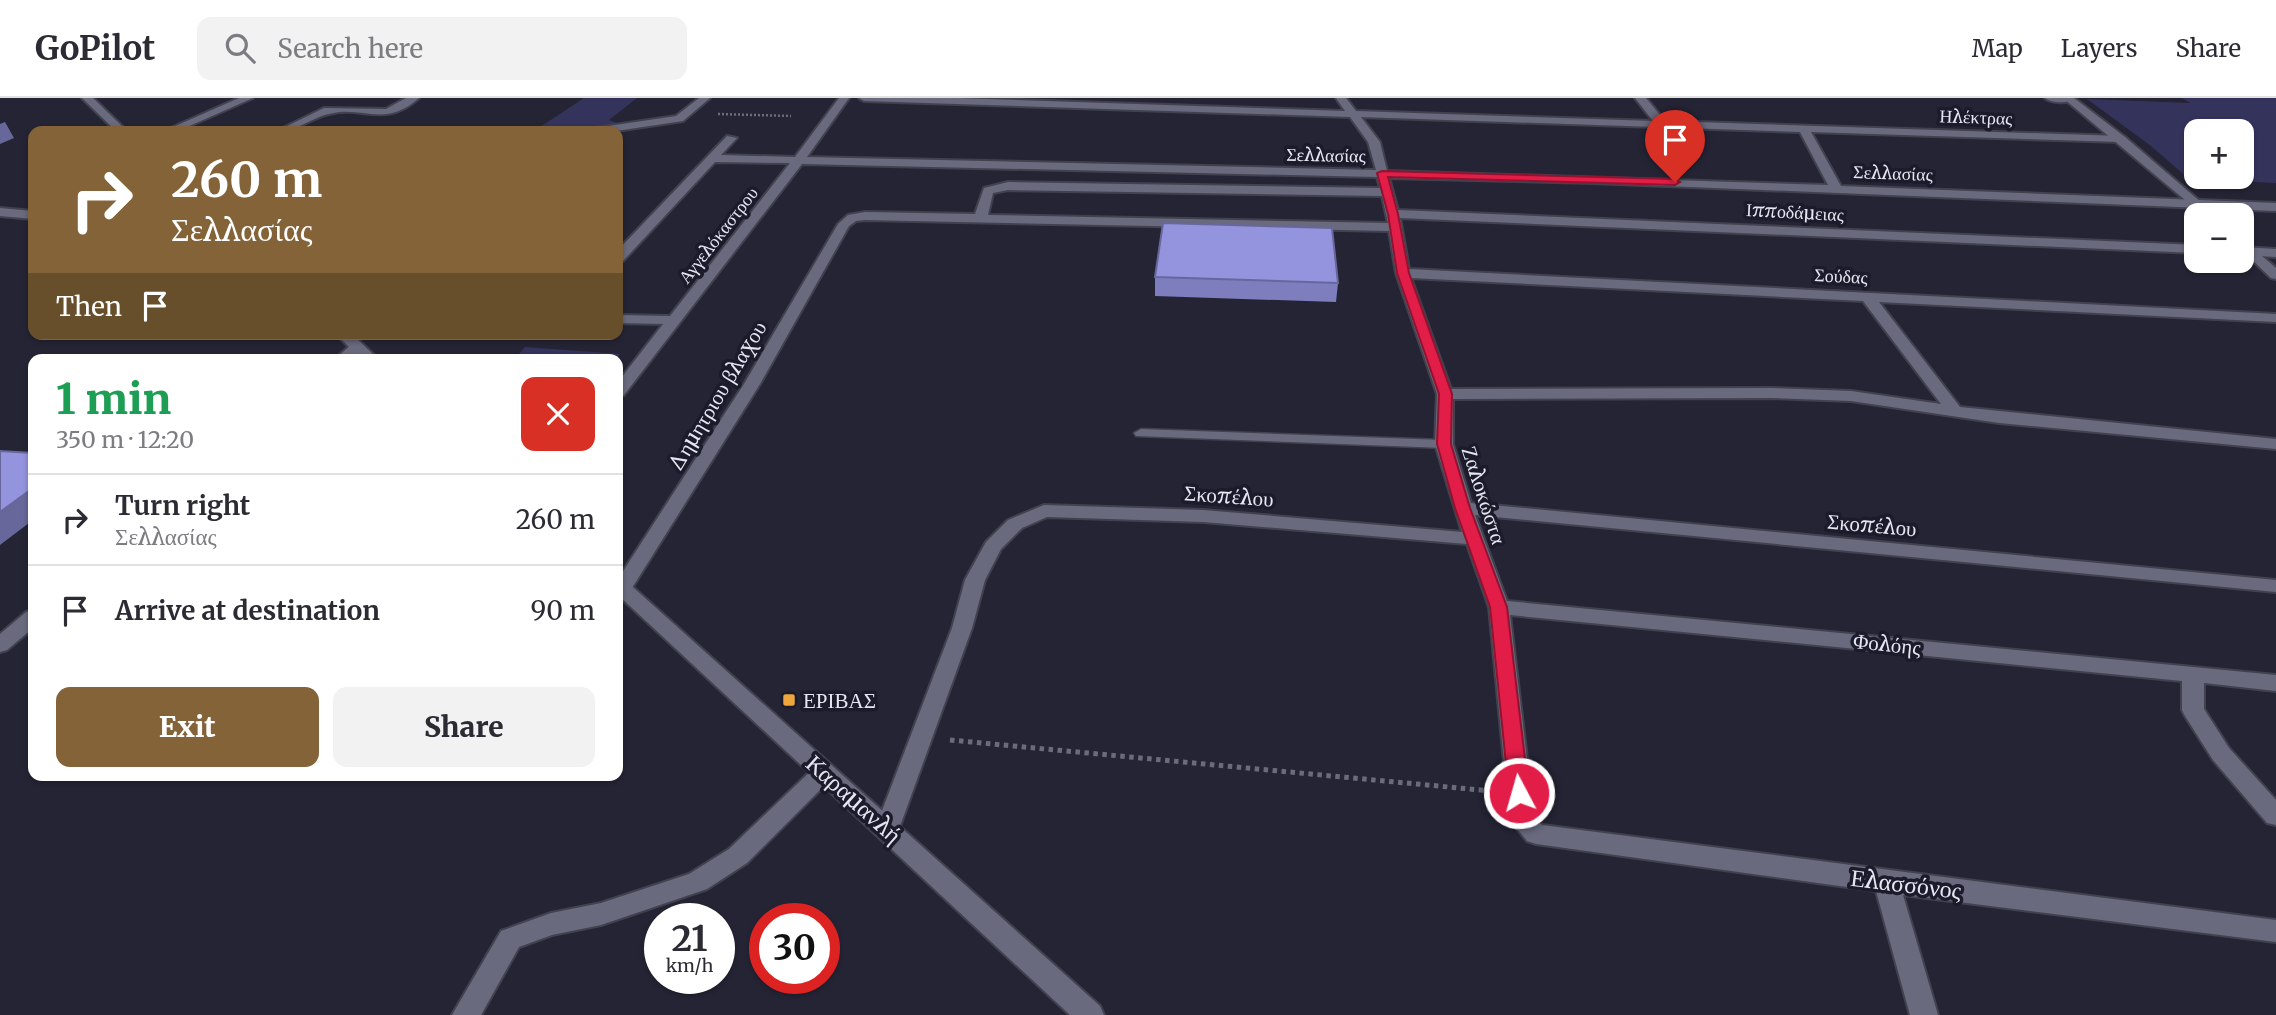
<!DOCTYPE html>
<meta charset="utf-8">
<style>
:root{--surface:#fff;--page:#f2f2f3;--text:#2b2b33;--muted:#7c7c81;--line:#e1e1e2;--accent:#836337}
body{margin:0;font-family:Merriweather,serif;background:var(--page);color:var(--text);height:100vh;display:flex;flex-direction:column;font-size:26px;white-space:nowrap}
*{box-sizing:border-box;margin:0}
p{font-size:23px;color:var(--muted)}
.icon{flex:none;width:38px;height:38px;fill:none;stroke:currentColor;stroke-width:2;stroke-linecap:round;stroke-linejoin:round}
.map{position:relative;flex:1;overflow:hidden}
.details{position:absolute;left:28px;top:256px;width:595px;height:427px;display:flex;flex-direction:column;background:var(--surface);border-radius:14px;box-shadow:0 2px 5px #0004}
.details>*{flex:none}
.banner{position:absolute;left:28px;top:28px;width:595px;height:214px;border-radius:14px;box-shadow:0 2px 5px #0004;background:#836337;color:#fff;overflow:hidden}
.tools{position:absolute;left:2184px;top:21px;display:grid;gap:14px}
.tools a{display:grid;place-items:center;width:70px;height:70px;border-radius:14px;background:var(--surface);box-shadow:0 2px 5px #0004;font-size:35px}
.speed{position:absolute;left:644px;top:805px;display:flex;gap:14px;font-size:35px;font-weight:700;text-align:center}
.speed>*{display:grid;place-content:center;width:91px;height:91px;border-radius:50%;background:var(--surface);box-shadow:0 2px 5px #0004;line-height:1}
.speed small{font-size:18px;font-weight:400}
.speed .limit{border:10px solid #d22;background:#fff;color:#111}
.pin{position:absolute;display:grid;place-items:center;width:60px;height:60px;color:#fff;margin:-72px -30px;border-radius:50% 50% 50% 0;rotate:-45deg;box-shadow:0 0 7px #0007}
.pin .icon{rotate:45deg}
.me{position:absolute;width:77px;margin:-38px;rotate:354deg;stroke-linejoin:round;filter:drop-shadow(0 0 5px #0008)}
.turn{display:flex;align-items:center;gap:24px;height:147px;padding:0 28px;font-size:32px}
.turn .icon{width:91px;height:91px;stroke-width:2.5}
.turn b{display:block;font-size:49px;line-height:60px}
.then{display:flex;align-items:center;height:66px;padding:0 28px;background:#0003;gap:14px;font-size:26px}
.round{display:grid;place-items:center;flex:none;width:74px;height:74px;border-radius:14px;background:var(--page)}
.headline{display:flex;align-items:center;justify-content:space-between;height:119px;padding:0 28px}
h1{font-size:42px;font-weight:800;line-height:52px;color:#1e9e55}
.cta{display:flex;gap:14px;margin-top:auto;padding:14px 28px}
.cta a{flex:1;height:80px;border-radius:14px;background:var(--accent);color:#fff;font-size:28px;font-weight:800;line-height:80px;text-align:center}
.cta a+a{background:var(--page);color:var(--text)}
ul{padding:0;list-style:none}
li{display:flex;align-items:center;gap:21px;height:91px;padding:0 28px;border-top:2px solid var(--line)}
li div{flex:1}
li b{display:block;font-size:26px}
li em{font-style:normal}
header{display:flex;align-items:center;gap:42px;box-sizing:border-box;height:98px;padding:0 35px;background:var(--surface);border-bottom:2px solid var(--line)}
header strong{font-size:33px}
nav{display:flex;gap:38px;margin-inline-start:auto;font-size:24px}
.search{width:490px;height:63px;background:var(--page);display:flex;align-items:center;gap:18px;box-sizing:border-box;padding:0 24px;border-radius:14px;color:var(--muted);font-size:26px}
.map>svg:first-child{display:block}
.green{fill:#34335b;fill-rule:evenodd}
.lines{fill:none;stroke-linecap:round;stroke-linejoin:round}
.service-casing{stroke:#42414f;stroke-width:3}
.minor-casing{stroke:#42414f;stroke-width:4}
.tertiary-casing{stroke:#42414f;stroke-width:4}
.secondary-casing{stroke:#42414f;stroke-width:4}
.path-far1{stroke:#6b6c7a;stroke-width:2.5;stroke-dasharray:2 2;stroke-linecap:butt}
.path{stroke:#6b6c7a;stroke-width:5;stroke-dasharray:4.5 4.5;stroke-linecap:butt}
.service{fill:#696a7e;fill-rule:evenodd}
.minor{fill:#696a7e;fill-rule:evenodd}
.tertiary{fill:#696a7e;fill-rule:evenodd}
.secondary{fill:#696a7e;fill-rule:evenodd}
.wall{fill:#7e7ebf}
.shaded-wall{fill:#67679b}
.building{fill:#9393de;stroke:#67679b;stroke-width:2}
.route{fill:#e11d48;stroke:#92132f;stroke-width:2}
.poi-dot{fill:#eea73c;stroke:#1b1b2b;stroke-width:2.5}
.labels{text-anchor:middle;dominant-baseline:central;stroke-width:7;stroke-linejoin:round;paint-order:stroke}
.far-street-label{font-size:18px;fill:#e5e6f1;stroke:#1b1b2b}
.street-label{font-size:21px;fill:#e5e6f1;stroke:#1b1b2b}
.poi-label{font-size:21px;fill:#e5e6f1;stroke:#1b1b2b;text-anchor:start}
.near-street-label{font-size:24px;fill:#e5e6f1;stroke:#1b1b2b}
</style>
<header>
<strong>GoPilot</strong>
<div class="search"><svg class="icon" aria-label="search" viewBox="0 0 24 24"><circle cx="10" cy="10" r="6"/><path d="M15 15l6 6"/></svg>Search here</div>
<nav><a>Map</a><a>Layers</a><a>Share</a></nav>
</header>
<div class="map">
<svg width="2276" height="917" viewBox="0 0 2276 917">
<rect width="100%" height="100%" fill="#242435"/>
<!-- green -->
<path class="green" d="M584,0H637L609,22L620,26L611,33H534Z
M2182,0H2276V85L2189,81L2151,48L2087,1L2190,5ZM2196,33H2242V79H2196Z
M525,249L620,256L616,261H514Z"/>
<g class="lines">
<defs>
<path id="service" d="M1141,331L1444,342L1451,346L1444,350L1136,338L1134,335Z"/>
<path id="minor" d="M239,0H253L178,33H164Z
M406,0H419C384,31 363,7 329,16C310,20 297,34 277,33L324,10L386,11Z
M699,0H710L683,23L616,33H590L595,30L676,18Z
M839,0H849L807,59L1376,72L1368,44L1350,19L864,3L859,0H959L1345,13L1336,0H1346L1356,13L1653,23L1635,0H1646L1665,23L2121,38L2127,41L2121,44L1811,34L1841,88L2276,105V113L1594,85L1389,80L1398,112L2196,147V155L1400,120L1409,171L2276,216V224L1879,204L1960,309L2276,341V351L1999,325L1851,303L1771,300L1453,301V346L1471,405L2276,482V494L1475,417L1507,503L2276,577V593L2204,585V611L2229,650L2276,702V727L2267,725L2213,662L2185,618L2182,612V583L1510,517L1531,695L1537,722L1542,727L2276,822V844L1903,797L1938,917H1910L1876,793L1536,746L1527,743L1514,727L1507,695L1489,509L1467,446L1203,424L1047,419L1022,430L1001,451L985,482L972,530L899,731L896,738L887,741L878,738L875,731L952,530L965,482L986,444L1008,422L1044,407L1203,412L1462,434L1435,346L1437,296L1396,175L1389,133L865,122L856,123L849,128L760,286L632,490L629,494L618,495V481L744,286L838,126L848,117L865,114L975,116L984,90L1008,84L1380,90L1377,79L802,66L624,297L618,299V284L663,226L618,225V217L670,218L790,65L715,64L623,163L618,164V152L727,38L737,40L721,57L795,59ZM1361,19L1800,34L1828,87L1387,73L1380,44ZM1008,92L1382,98L1388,125L988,117L993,95ZM1411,180L1863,203L1941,306L1851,293L1771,290L1451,291Z
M2045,0H2073L2074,1C2068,6 2051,5 2045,0Z
M0,110L33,113V121L0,118Z
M2242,149L2276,151V159L2242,157Z
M357,244L365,249L353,261H335L352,246Z
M33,512V530L7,552L0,554V536L26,514Z
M824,665L832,668L836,674L832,680L747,765L707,791L601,827L552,837L519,849L481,917H452L501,833L551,815L601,805L689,776L729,751L816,668Z"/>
<path id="tertiary" d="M2063,0H2074L2125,39L2216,117H2203Z
M2242,141L2276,170V181L2271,180L2242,152Z"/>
<path id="secondary" d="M82,0H93L127,33H116Z
M336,236H352L378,261H361Z
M618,480L625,482L1100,908L1104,917H1070L618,497Z"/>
</defs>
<!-- service casing -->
<use href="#service" class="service-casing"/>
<!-- minor casing -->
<use href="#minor" class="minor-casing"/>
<!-- tertiary casing -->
<use href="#tertiary" class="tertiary-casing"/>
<!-- secondary casing -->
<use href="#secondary" class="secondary-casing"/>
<!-- path-far1 -->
<path class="path-far1" d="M718,16L791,18"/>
<!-- path -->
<path class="path" d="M950,642L1491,693"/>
<!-- service -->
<use href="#service" class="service"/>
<!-- minor -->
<use href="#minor" class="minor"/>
<!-- tertiary -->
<use href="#tertiary" class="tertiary"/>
<!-- secondary -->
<use href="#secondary" class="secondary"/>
</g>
<!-- wall -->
<path class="wall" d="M1155,179L1338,185L1336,204L1155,198Z"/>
<!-- shaded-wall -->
<path class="shaded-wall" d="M5,24L14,40L0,46V26Z
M33,390V422L0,447V414Z"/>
<!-- building -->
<path class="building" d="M1163,125L1332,130L1338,185L1155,179Z
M0,353L33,355V390L0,414Z"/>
<!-- route -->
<path class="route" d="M1382,73L1675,81L1680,84L1675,87L1388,79L1398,116L1409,175L1452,296L1451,346L1470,410L1507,509L1529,695L1526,700L1519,703L1512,700L1509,695L1490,509L1455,410L1437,346L1439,296L1397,175L1388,116L1377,75Z"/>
<!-- markers -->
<rect class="poi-dot" x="782" y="595" width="14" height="14" rx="3.5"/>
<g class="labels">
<!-- far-street labels -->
<g class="far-street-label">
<text transform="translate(1976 19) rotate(2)">Ηλέκτρας</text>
<text transform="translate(1326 57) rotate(1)">Σελλασίας</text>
<text transform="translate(1893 75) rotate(2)">Σελλασίας</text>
<text transform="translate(1795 114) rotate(3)">Ιπποδάμειας</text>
<text transform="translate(718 137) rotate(-52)">Αγγελόκαστρου</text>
<text transform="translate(1841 178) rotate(3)">Σούδας</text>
</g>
<!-- street labels -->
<g class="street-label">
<text transform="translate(717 298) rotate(-59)">Δημητριου βλαχου</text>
<text transform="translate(1484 397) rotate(72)">Ζαλοκώστα</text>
<text transform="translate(1229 398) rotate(4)">Σκοπέλου</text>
<text transform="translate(1872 427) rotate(5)">Σκοπέλου</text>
<text transform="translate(1887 546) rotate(6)">Φολόης</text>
</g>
<!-- poi labels -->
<g class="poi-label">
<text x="803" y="602">ΕΡΙΒΑΣ</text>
</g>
<!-- near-street labels -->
<g class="near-street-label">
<text transform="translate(854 701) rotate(42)">Καραμανλή</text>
<text transform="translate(1906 786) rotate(7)">Ελασσόνος</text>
</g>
</g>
</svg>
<div class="tools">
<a>+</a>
<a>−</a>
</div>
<div class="speed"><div>21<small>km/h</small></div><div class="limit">30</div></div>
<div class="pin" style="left:1675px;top:84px;background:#d93025"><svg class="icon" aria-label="arrive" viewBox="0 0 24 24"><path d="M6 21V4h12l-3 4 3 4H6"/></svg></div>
<svg class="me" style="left:1519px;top:695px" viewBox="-20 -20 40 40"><circle r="17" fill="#e11d48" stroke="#fff" stroke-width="3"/><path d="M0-11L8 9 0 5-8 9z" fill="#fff"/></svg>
<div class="banner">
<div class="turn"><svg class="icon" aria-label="right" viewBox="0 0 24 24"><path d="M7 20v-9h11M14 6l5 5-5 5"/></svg><div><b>260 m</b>Σελλασίας</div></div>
<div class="then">Then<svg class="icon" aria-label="arrive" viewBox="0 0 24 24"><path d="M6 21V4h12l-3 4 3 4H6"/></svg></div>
</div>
<section class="details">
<div class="headline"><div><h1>1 min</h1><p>350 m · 12:20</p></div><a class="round" style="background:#d93025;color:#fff"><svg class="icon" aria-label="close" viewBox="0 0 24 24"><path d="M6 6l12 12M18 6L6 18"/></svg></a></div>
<ul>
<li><svg class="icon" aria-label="right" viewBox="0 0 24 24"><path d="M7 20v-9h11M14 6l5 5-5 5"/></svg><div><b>Turn right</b><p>Σελλασίας</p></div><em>260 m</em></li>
<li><svg class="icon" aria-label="arrive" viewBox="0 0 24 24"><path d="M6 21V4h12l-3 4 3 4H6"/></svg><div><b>Arrive at destination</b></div><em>90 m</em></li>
</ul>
<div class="cta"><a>Exit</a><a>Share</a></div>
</section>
</div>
